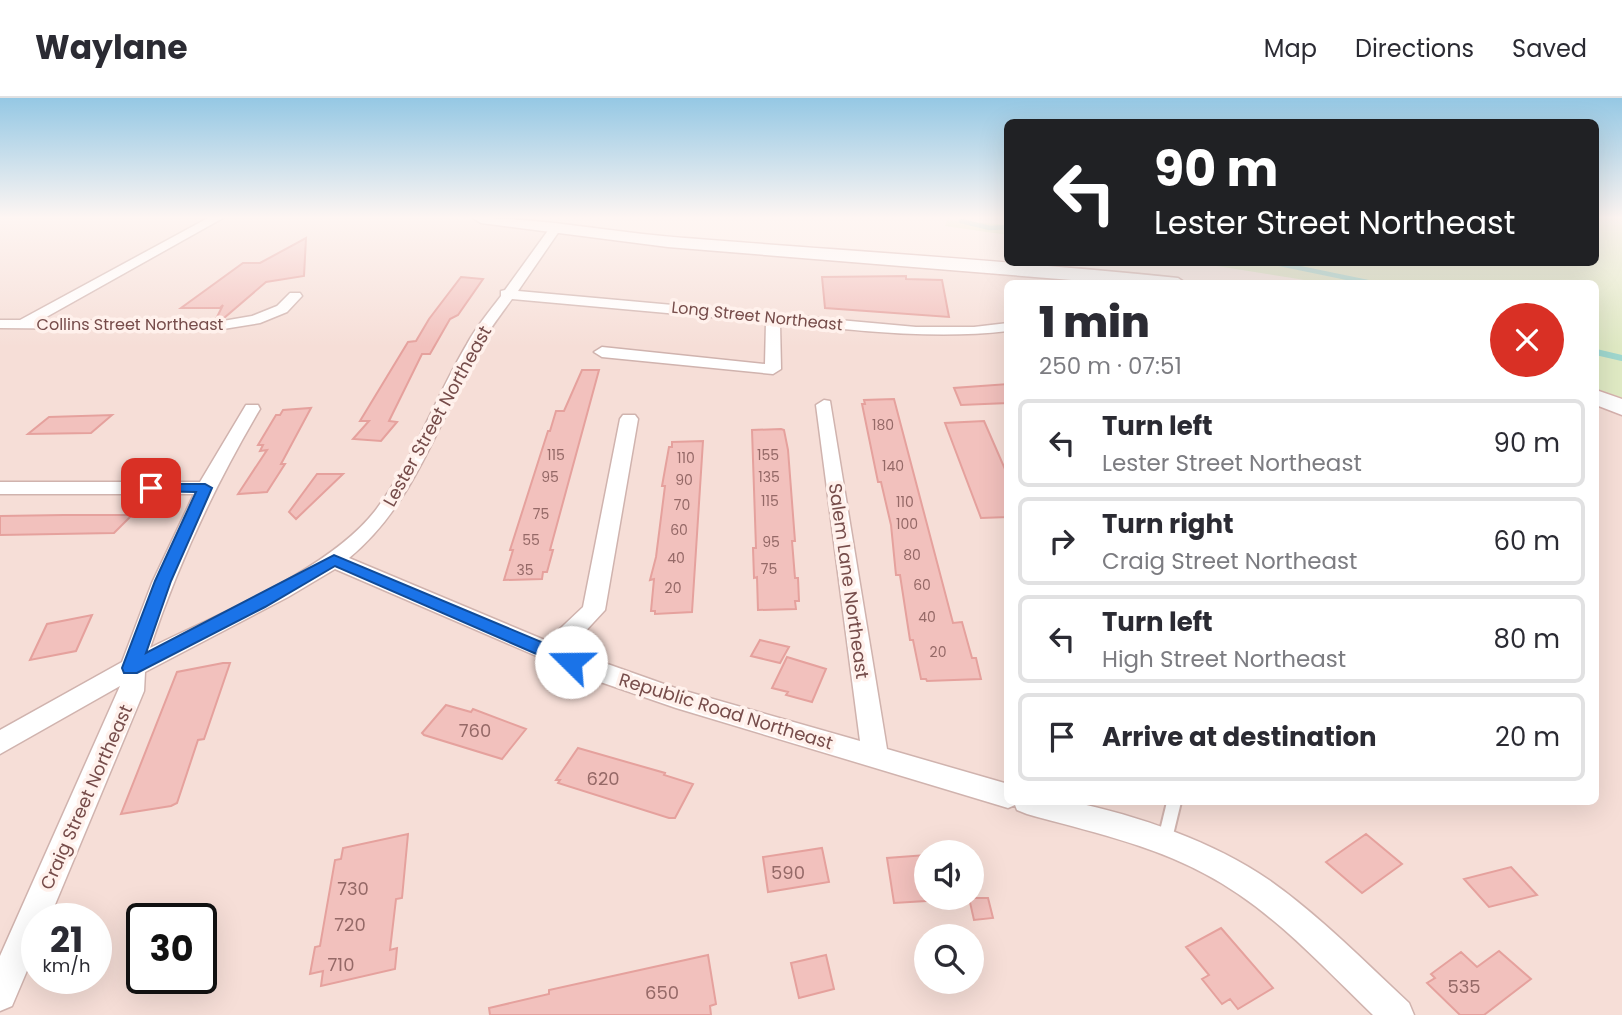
<!DOCTYPE html>
<meta charset="utf-8">
<style>
:root{--surface:#fff;--page:#f7f7f7;--text:#2b2b33;--muted:#7c7c81;--line:#e1e1e2}
body{margin:0;font-family:Poppins,sans-serif;background:var(--page);color:var(--text);height:100vh;display:flex;flex-direction:column;font-size:26px;white-space:nowrap}
*{box-sizing:border-box;margin:0}
p{font-size:23px;color:var(--muted)}
.icon{flex:none;width:38px;height:38px;fill:none;stroke:currentColor;stroke-width:2;stroke-linecap:round;stroke-linejoin:round}
.map{position:relative;flex:1;overflow:hidden}
.drawer{position:absolute;left:1004px;top:182px;width:595px;height:525px;display:flex;flex-direction:column;background:var(--surface);border-radius:10px;box-shadow:0 7px 28px #0002}
.drawer>*{flex:none}
.hud{position:absolute;left:1004px;top:21px;width:595px;height:147px;border-radius:10px;box-shadow:0 7px 28px #0002;background:#202124;color:#fff;overflow:hidden}
.fabs{position:absolute;left:914px;top:742px;display:grid;gap:14px}
.fabs a{display:grid;place-items:center;width:70px;height:70px;border-radius:50%;background:var(--surface);box-shadow:0 7px 28px #0002;font-size:35px}
.speed{position:absolute;left:21px;top:805px;display:flex;gap:14px;font-size:35px;font-weight:700;text-align:center}
.speed>*{display:grid;place-content:center;width:91px;height:91px;border-radius:50%;background:var(--surface);box-shadow:0 7px 28px #0002;line-height:1}
.speed small{font-size:18px;font-weight:400}
.speed .limit{border:4px solid #111;border-radius:10px;background:#fff;color:#111}
.pin{position:absolute;display:grid;place-items:center;width:60px;height:60px;color:#fff;margin:-30px;border-radius:14px;box-shadow:0 4px 10px #0006}
.me{position:absolute;width:77px;margin:-38px;rotate:292deg;stroke-linejoin:round;filter:drop-shadow(0 0 5px #0008)}
.turn{display:flex;align-items:center;gap:24px;height:147px;padding:0 35px;font-size:32px}
.turn .icon{width:91px;height:91px;stroke-width:2.5}
.turn b{display:block;font-size:49px;line-height:60px}
.round{display:grid;place-items:center;flex:none;width:74px;height:74px;border-radius:37px;background:var(--page)}
.summary{display:flex;align-items:center;justify-content:space-between;height:119px;padding:0 35px}
h1{font-size:42px;font-weight:800;line-height:52px}
ul{padding:0;list-style:none}
li{display:flex;align-items:center;gap:21px;height:88px;margin:0 14px 10px;padding:0 21px;border:4px solid var(--line);border-radius:10px}
li div{flex:1}
li b{display:block;font-size:26px}
li em{font-style:normal}
header{display:flex;align-items:center;gap:42px;box-sizing:border-box;height:98px;padding:0 35px;background:var(--surface);border-bottom:2px solid var(--line)}
header strong{font-size:33px}
nav{display:flex;gap:38px;margin-inline-start:auto;font-size:24px}
.map>svg:first-child{display:block}
.residential{fill:#f6ded7;fill-rule:evenodd}
.green{fill:#e0eac4}
.lines{fill:none;stroke-linecap:round;stroke-linejoin:round}
.stream-far1{stroke:#a0d8cf;stroke-width:4.5}
.stream{stroke:#a0d8cf;stroke-width:6}
.building{fill:#f2c1bd;stroke:#e5a19d;stroke-width:2}
.service-casing{stroke:#d0b3ae;stroke-width:4}
.minor-casing{stroke:#d0b3ae;stroke-width:3}
.secondary-casing{stroke:#d6b2ae;stroke-width:3}
.service{fill:#fff;fill-rule:evenodd}
.minor{fill:#fff;fill-rule:evenodd}
.secondary{fill:#fff;fill-rule:evenodd}
.route{fill:#1a73e8;stroke:#114b97;stroke-width:2}
.labels{text-anchor:middle;dominant-baseline:central;stroke-width:7;stroke-linejoin:round;paint-order:stroke}
.number-label{font-size:14px;fill:#956967}
.far-street-label{font-size:16px;fill:#764c4a;stroke:#fff1ec}
.street-label{font-size:18px;fill:#764c4a;stroke:#fff1ec}
.near-number-label{font-size:18px;fill:#956967}
</style>
<header>
<strong>Waylane</strong>
<nav><a>Map</a><a>Directions</a><a>Saved</a></nav>
</header>
<div class="map">
<svg width="1622" height="917" viewBox="0 0 1622 917">
<rect width="100%" height="100%" fill="#fcece5"/>
<!-- residential -->
<path class="residential" d="M0,120H448L1151,185L1008,186V704H1596V305L1622,315V917H0ZM926,754H971V800H926ZM37,821H96V880H37ZM142,821H201V880H142ZM926,838H971V884H926Z"/>
<!-- green -->
<path class="green" d="M1596,120H1622V301L1596,291V186L1323,185L1198,165L1596,164Z
M947,122L1008,127V137L945,128Z"/>
<g class="lines">
<!-- stream-far1 -->
<path class="stream-far1" d="M961,123L990,130L1008,129
M1270,164L1377,186"/>
<!-- stream -->
<path class="stream" d="M1596,254L1622,260"/>
</g>
<!-- building -->
<path class="building" d="M306,140L304,178L266,184L224,220L216,221L223,207L220,210H181L243,165H260Z
M906,178V181L942,182L949,219L825,210L822,179Z
M461,179L483,181L458,217L450,221L430,256H422L389,323L397,324L381,343L353,341L369,323H360L408,244L416,243L429,221Z
M582,272H599L550,452H553L547,474H543L542,481L504,482L513,452H510L548,333H550L556,313H564Z
M1008,286V305L961,307L954,290Z
M894,301L953,525L962,524L972,560H976L981,581L927,583L926,581H921L913,542H910L900,477H896L891,427L881,384H878L862,306H865L864,302Z
M311,310L281,366H285L267,394L238,396L267,352L260,353L263,347H258L276,317H280L283,312Z
M112,317L91,335L28,336L49,319Z
M984,323L1008,378V419L981,420L945,325Z
M781,331L784,332L788,352L795,443H792L795,480H798L799,503H795L796,511L758,512L757,479L754,480L753,450H756L752,332Z
M703,343L692,514L655,516V513H651L654,481L650,482L656,459L665,388H662L669,349H672V344Z
M317,376H343L296,421L289,414Z
M64,417H132L114,435L0,437V418Z
M92,517L76,553L30,562L47,526Z
M760,542L789,549L780,565L751,558Z
M787,559L826,571L812,604L786,597L788,594L772,590Z
M223,565H230L204,641L198,642L177,705L171,708L121,716L177,574Z
M446,607L471,614L473,611L526,631L502,661L424,637L422,635Z
M578,650L665,675L664,677L693,686L675,720H669L558,685L560,682H556Z
M408,736L402,800L396,801L390,852L397,850L395,871L321,888L323,873L310,876L315,849L320,848L335,762L341,761L343,750Z
M1366,736L1402,766L1362,795L1326,764Z
M822,750L829,784L768,794L763,759Z
M926,757V803L894,805L887,760Z
M1511,769L1537,797L1489,809L1464,781Z
M969,800H988L993,820L974,822Z
M1221,830L1273,890L1238,911L1230,901L1222,906L1202,881L1209,877L1186,849Z
M1499,853L1531,881L1484,917H1460L1427,885L1435,880L1431,876L1461,854L1477,869Z
M708,857L716,906L710,908L711,917H490L489,910L549,896V892Z
M826,857L834,891L799,900L791,865Z"/>
<g class="lines">
<defs>
<path id="service" d="M1167,704H1181L1171,745L1169,750L1164,752L1159,750L1157,745Z"/>
<path id="minor" d="M208,120H223L41,222L217,224L252,218L277,208L290,195H300L302,198L287,214L260,225L217,232L0,230V222H20Z
M556,126L562,129L518,193L916,229H974L1008,225V233C932,242 856,232 780,225L781,271L773,276L602,259L594,254L602,249L765,266L766,224L512,201C502,215 490,230 482,245C440,319 416,405 349,460L547,543L583,509L620,321L623,317H635L638,321L605,512L568,552L678,591L860,643L816,307L824,302L830,303L887,651L1008,686V704C1028,704 1052,700 1072,704C1137,717 1214,744 1269,782C1320,818 1364,863 1409,905L1414,917H1373C1320,866 1270,810 1205,776C1150,746 1087,733 1027,716L1017,712L1015,707L1008,710L676,610L583,578L335,471L288,499L145,574L144,593L49,821H37V849L12,908L0,913V858L120,588L0,656V632L122,564L152,485L194,396H0V384H200L246,307H258L260,311C215,387 178,466 150,550C218,516 328,473 375,413C413,363 435,300 467,246C476,229 489,214 501,198V193L505,192L552,127Z"/>
<path id="secondary" d="M473,120C544,120 614,135 685,140C849,153 1014,163 1178,180L1187,186H1121L668,149L481,125Z
M1596,292L1622,301V317L1596,307Z"/>
</defs>
<!-- service casing -->
<use href="#service" class="service-casing"/>
<!-- minor casing -->
<use href="#minor" class="minor-casing"/>
<!-- secondary casing -->
<use href="#secondary" class="secondary-casing"/>
<!-- service -->
<use href="#service" class="service"/>
<!-- minor -->
<use href="#minor" class="minor"/>
<!-- secondary -->
<use href="#secondary" class="secondary"/>
</g>
<!-- sky -->
<linearGradient id="sky" x2="0" y2="1"><stop stop-color="#95c8e4"/><stop offset="0.48" stop-color="#fef6f3"/><stop offset="1" stop-color="#fef6f3" stop-opacity="0"/></linearGradient>
<rect width="1622" height="249" fill="url(#sky)"/>
<!-- route -->
<path class="route" d="M151,386H205L212,390L171,483L146,555L334,457L577,559L580,564L577,568H564L335,468L265,509L137,575H124L122,570L155,483L196,394L146,393L144,390Z"/>
<g class="labels">
<!-- number labels -->
<g class="number-label">
<text x="883" y="327">180</text>
<text x="556" y="357">115</text>
<text x="768" y="357">155</text>
<text x="686" y="360">110</text>
<text x="893" y="368">140</text>
<text x="550" y="379">95</text>
<text x="769" y="379">135</text>
<text x="684" y="382">90</text>
<text x="770" y="403">115</text>
<text x="905" y="404">110</text>
<text x="682" y="407">70</text>
<text x="541" y="416">75</text>
<text x="907" y="426">100</text>
<text x="679" y="432">60</text>
<text x="531" y="442">55</text>
<text x="771" y="444">95</text>
<text x="912" y="457">80</text>
<text x="676" y="460">40</text>
<text x="769" y="471">75</text>
<text x="525" y="472">35</text>
<text x="922" y="487">60</text>
<text x="673" y="490">20</text>
<text x="927" y="519">40</text>
<text x="938" y="554">20</text>
</g>
<!-- far-street labels -->
<g class="far-street-label">
<text transform="translate(757 218) rotate(6)">Long Street Northeast</text>
<text x="130" y="226">Collins Street Northeast</text>
</g>
<!-- street labels -->
<g class="street-label">
<text transform="translate(437 318) rotate(-61)">Lester Street Northeast</text>
<text transform="translate(849 483) rotate(82)">Salem Lane Northeast</text>
<text transform="translate(726 613) rotate(17)">Republic Road Northeast</text>
<text transform="translate(86 699) rotate(-66)">Craig Street Northeast</text>
</g>
<!-- near-number labels -->
<g class="near-number-label">
<text x="475" y="632">760</text>
<text x="603" y="680">620</text>
<text x="788" y="774">590</text>
<text x="353" y="790">730</text>
<text x="350" y="826">720</text>
<text x="341" y="866">710</text>
<text x="1464" y="888">535</text>
<text x="662" y="894">650</text>
</g>
</g>
</svg>
<div class="fabs">
<a><svg class="icon" aria-label="sound" viewBox="0 0 24 24"><path d="M4 9h4l5-4v14l-5-4H4zM17 9q2 3 0 6"/></svg></a>
<a><svg class="icon" aria-label="search" viewBox="0 0 24 24"><circle cx="10" cy="10" r="6"/><path d="M15 15l6 6"/></svg></a>
</div>
<div class="speed"><div>21<small>km/h</small></div><div class="limit">30</div></div>
<div class="pin" style="left:151px;top:390px;background:#d93025"><svg class="icon" aria-label="arrive" viewBox="0 0 24 24"><path d="M6 21V4h12l-3 4 3 4H6"/></svg></div>
<svg class="me" style="left:571px;top:564px" viewBox="-20 -20 40 40"><circle r="19" fill="#fff"/><path d="M0-13L10 11 0 6-10 11z" fill="#1a73e8"/></svg>
<div class="hud">
<div class="turn"><svg class="icon" aria-label="left" viewBox="0 0 24 24"><path d="M17 20v-9H6M10 6l-5 5 5 5"/></svg><div><b>90 m</b>Lester Street Northeast</div></div>
</div>
<section class="drawer">
<div class="summary"><div><h1>1 min</h1><p>250 m · 07:51</p></div><a class="round" style="background:#d93025;color:#fff"><svg class="icon" aria-label="close" viewBox="0 0 24 24"><path d="M6 6l12 12M18 6L6 18"/></svg></a></div>
<ul>
<li><svg class="icon" aria-label="left" viewBox="0 0 24 24"><path d="M17 20v-9H6M10 6l-5 5 5 5"/></svg><div><b>Turn left</b><p>Lester Street Northeast</p></div><em>90 m</em></li>
<li><svg class="icon" aria-label="right" viewBox="0 0 24 24"><path d="M7 20v-9h11M14 6l5 5-5 5"/></svg><div><b>Turn right</b><p>Craig Street Northeast</p></div><em>60 m</em></li>
<li><svg class="icon" aria-label="left" viewBox="0 0 24 24"><path d="M17 20v-9H6M10 6l-5 5 5 5"/></svg><div><b>Turn left</b><p>High Street Northeast</p></div><em>80 m</em></li>
<li><svg class="icon" aria-label="arrive" viewBox="0 0 24 24"><path d="M6 21V4h12l-3 4 3 4H6"/></svg><div><b>Arrive at destination</b></div><em>20 m</em></li>
</ul>
</section>
</div>
